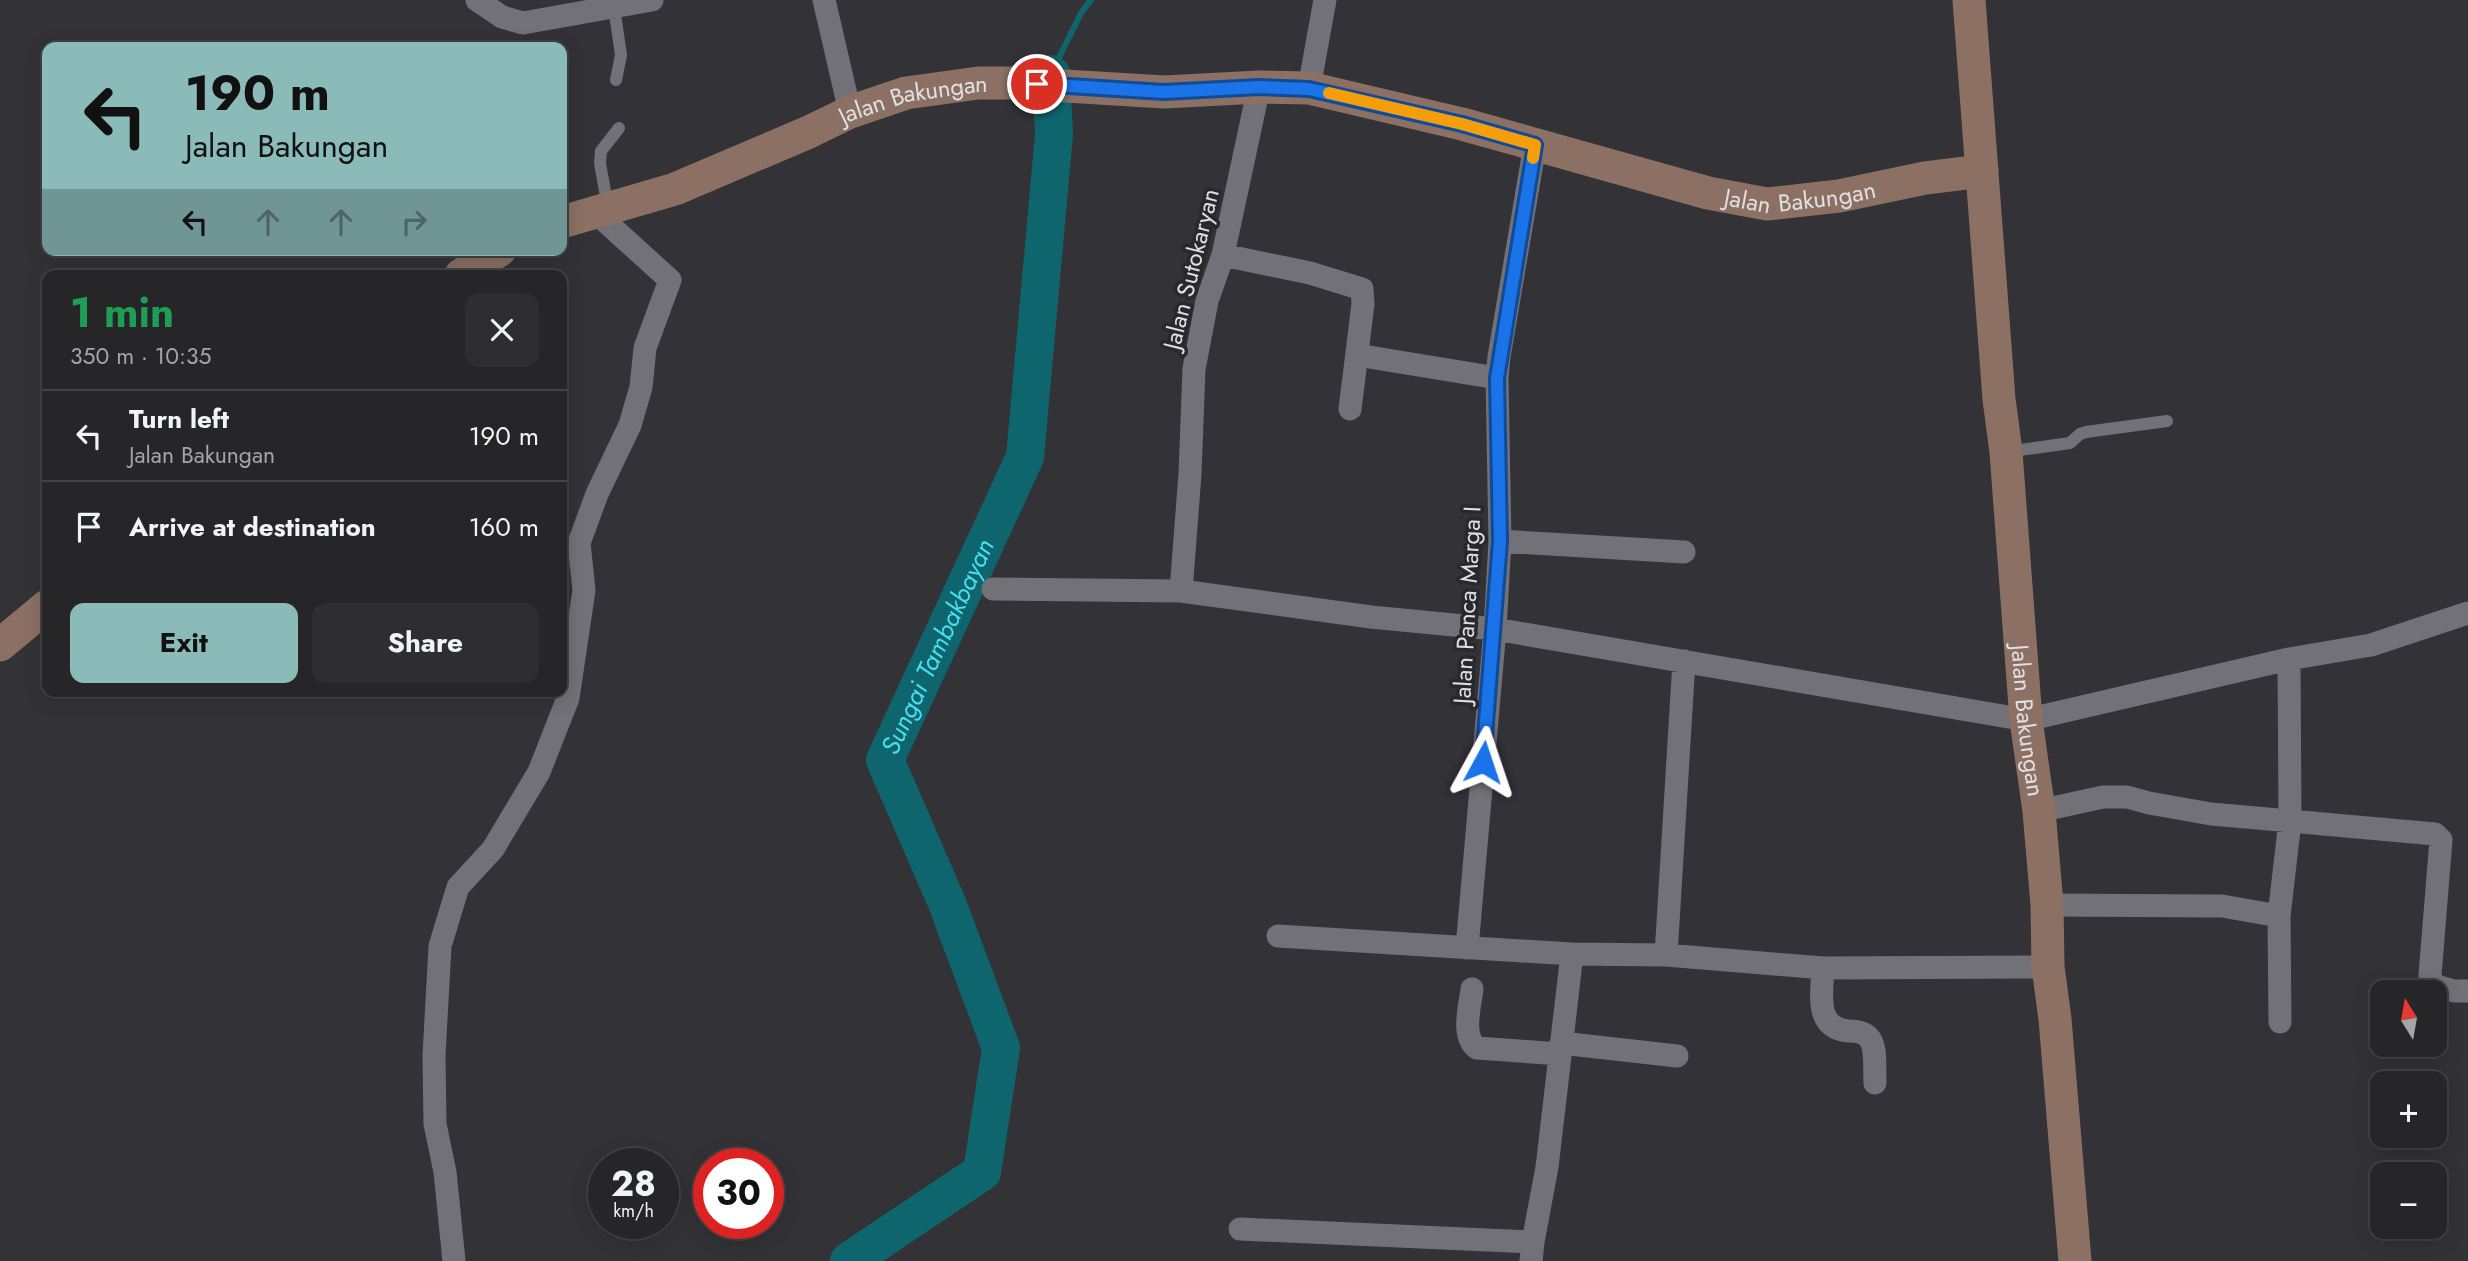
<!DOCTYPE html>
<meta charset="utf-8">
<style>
:root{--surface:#262629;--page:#2e2e31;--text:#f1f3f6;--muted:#a4a5a8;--line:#424346;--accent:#8bbbb9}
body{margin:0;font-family:Jost,sans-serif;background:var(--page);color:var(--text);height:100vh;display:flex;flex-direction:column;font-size:26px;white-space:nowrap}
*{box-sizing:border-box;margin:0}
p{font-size:23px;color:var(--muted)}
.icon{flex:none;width:38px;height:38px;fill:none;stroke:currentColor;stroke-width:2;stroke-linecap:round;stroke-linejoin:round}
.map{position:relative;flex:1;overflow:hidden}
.drawer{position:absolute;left:42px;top:270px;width:525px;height:427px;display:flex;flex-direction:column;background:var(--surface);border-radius:14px;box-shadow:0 4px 18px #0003,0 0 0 2px var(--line)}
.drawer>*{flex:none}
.hud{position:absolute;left:42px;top:42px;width:525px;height:214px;border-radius:14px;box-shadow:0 4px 18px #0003,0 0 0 2px var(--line);background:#8bbbb9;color:#111;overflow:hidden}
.needle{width:46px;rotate:349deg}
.fabs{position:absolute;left:2370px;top:980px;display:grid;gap:14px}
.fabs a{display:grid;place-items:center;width:77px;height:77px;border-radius:14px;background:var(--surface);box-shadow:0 4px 18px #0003,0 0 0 2px var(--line);font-size:35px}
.speed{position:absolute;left:588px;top:1148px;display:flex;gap:14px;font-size:35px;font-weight:700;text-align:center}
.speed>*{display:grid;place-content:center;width:91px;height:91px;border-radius:50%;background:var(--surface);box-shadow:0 4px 18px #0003,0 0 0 2px var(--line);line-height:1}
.speed small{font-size:18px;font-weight:400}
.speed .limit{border:10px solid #d22;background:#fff;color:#111}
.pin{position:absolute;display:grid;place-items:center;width:60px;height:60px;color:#fff;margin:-30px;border:4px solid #fff;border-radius:50%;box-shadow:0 2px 7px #0007}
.me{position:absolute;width:77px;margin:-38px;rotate:5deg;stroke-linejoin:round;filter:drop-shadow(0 0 5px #0008)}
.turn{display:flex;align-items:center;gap:24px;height:147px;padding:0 28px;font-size:32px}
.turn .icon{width:91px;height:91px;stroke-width:2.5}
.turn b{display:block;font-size:49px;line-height:60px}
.lanes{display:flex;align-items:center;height:66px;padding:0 28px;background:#0003;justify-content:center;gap:35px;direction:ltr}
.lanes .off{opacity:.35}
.round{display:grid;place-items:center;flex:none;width:74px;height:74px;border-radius:14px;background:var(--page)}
.overview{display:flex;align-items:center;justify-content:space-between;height:119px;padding:0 28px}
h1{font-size:42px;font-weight:700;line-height:52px;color:#1e9e55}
.button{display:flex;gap:14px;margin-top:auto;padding:14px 28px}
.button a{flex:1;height:80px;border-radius:14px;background:var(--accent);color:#111;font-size:28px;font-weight:700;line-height:80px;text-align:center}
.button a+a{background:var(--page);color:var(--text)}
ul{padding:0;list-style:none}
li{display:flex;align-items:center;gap:21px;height:91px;padding:0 28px;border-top:2px solid var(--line)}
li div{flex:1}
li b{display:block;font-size:26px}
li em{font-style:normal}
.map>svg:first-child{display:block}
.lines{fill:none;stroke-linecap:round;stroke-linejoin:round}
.stream{stroke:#0e656d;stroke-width:6}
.river{stroke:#0e656d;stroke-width:38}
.service{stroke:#727177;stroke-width:12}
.minor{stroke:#727177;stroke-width:23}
.secondary{stroke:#8c7064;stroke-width:33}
.route-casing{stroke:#114b97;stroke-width:18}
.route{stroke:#1a73e8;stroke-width:12}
.slow{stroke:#f59e0b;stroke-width:12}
.labels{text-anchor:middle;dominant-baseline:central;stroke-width:7;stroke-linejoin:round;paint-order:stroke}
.street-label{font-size:24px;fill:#e0e0e3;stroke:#29282d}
.water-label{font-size:26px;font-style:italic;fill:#48deed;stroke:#29282d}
</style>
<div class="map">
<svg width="2468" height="1261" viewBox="0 0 2468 1261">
<rect width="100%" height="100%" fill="#333237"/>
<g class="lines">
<!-- stream -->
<path class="stream" d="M1051,74L1081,13L1091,0"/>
<!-- river -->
<path class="river" id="s1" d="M849,1261L982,1172L1001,1048L947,903L885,760L1025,457L1054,134L1051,74"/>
<!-- service -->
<path class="service" d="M614,7L621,55L616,80
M608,208L600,163L601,151L619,128
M2006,452L2070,443L2080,434L2086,432L2167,421"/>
<!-- minor -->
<path class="minor" d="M477,0L502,17L523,23L652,0
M824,0L850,112
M1309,88L1325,0
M1223,255L1310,273L1362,289L1363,304L1350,409
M1357,355L1497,378
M1500,541L1684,552
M993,589L1181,591L1371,617L1495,629L2026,720L2289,659L2371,645L2468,613
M1181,591L1190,474L1194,369L1207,301L1223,255L1259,87
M2289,659L2290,821L2435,834L2441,840L2430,975L2433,985L2454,991H2468
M2039,811L2103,797H2127L2149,803L2211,814L2290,821L2279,916L2280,1022
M2047,905L2222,906L2279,916
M1278,936L1572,954L1666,955L1823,968L2048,967
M1467,948L1495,629L1500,541L1497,378L1499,357L1535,145
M1666,955L1684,661
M1823,968C1822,994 1814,1028 1849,1031C1856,1031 1865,1032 1870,1039C1877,1050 1874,1070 1875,1083
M1472,989C1470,1006 1461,1037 1477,1048L1560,1054
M1561,1043L1677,1056
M1240,1229L1533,1242
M454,1261L445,1172L435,1124L434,1056L440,946L458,887L493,849L539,772L568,698L584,590L579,543L597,494L630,425L641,387L645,348L670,280L595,212
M1531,1261L1533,1242L1547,1167L1572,954"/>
<!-- secondary -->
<g class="secondary">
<path id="s2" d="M1969,0L1999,399L2006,452L2026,720L2039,811L2047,905L2048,967L2055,1019L2075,1261"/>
<path id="s3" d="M562,222L675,189L809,132L850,112L906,93L978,83H1015L1164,92L1259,87L1309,88L1462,124L1708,193L1767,204L1839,196L1925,178L1982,171"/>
<path d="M461,275L500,250"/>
<path d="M0,645L47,606"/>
</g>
</g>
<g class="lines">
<defs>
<path id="route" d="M1037,84L1164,92L1259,87L1309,89L1462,124L1535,145L1497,378L1500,541L1483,762"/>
</defs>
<!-- route casing -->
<use href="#route" class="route-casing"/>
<!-- route -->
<use href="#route" class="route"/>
<!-- slow -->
<path class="slow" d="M1329,93L1462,124L1535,145L1533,158"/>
</g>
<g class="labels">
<!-- street labels -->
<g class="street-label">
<text stroke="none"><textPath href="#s3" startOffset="374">Jalan Bakungan</textPath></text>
<text stroke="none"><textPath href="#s3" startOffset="1278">Jalan Bakungan</textPath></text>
<text transform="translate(1191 269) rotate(-76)">Jalan Sutokaryan</text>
<text transform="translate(1467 605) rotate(-87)">Jalan Panca Marga I</text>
<text stroke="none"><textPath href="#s2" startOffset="723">Jalan Bakungan</textPath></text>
</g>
<!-- water labels -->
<g class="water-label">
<text stroke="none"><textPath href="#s1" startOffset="721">Sungai Tambakbayan</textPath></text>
</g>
</g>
</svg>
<div class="fabs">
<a><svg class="needle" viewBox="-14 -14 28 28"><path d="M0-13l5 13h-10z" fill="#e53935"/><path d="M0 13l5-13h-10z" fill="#a4a5a8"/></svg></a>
<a>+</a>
<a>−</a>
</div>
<div class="speed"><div>28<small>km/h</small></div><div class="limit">30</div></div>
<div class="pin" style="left:1037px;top:84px;background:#d93025"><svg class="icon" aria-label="arrive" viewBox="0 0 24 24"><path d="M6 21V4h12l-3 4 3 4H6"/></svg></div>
<svg class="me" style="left:1483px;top:762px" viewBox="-20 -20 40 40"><path d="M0-17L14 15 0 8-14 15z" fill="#1a73e8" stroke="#fff" stroke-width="4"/></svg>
<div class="hud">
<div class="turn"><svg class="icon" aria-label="left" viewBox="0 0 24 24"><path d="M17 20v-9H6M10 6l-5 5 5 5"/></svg><div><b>190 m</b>Jalan Bakungan</div></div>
<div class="lanes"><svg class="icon" aria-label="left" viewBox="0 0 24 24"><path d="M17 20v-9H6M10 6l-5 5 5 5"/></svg><svg class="icon off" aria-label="ahead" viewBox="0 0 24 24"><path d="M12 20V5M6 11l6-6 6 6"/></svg><svg class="icon off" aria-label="ahead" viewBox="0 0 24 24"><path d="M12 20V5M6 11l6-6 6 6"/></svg><svg class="icon off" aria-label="right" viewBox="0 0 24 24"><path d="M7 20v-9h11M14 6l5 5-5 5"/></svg></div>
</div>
<section class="drawer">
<div class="overview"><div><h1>1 min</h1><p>350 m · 10:35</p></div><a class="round"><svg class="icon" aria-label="close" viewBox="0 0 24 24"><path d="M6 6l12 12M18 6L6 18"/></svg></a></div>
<ul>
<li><svg class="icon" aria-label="left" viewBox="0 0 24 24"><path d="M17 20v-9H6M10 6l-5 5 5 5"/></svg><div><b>Turn left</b><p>Jalan Bakungan</p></div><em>190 m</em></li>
<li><svg class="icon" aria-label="arrive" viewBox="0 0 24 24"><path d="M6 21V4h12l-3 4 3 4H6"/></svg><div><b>Arrive at destination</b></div><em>160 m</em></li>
</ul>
<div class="button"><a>Exit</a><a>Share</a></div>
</section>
</div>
